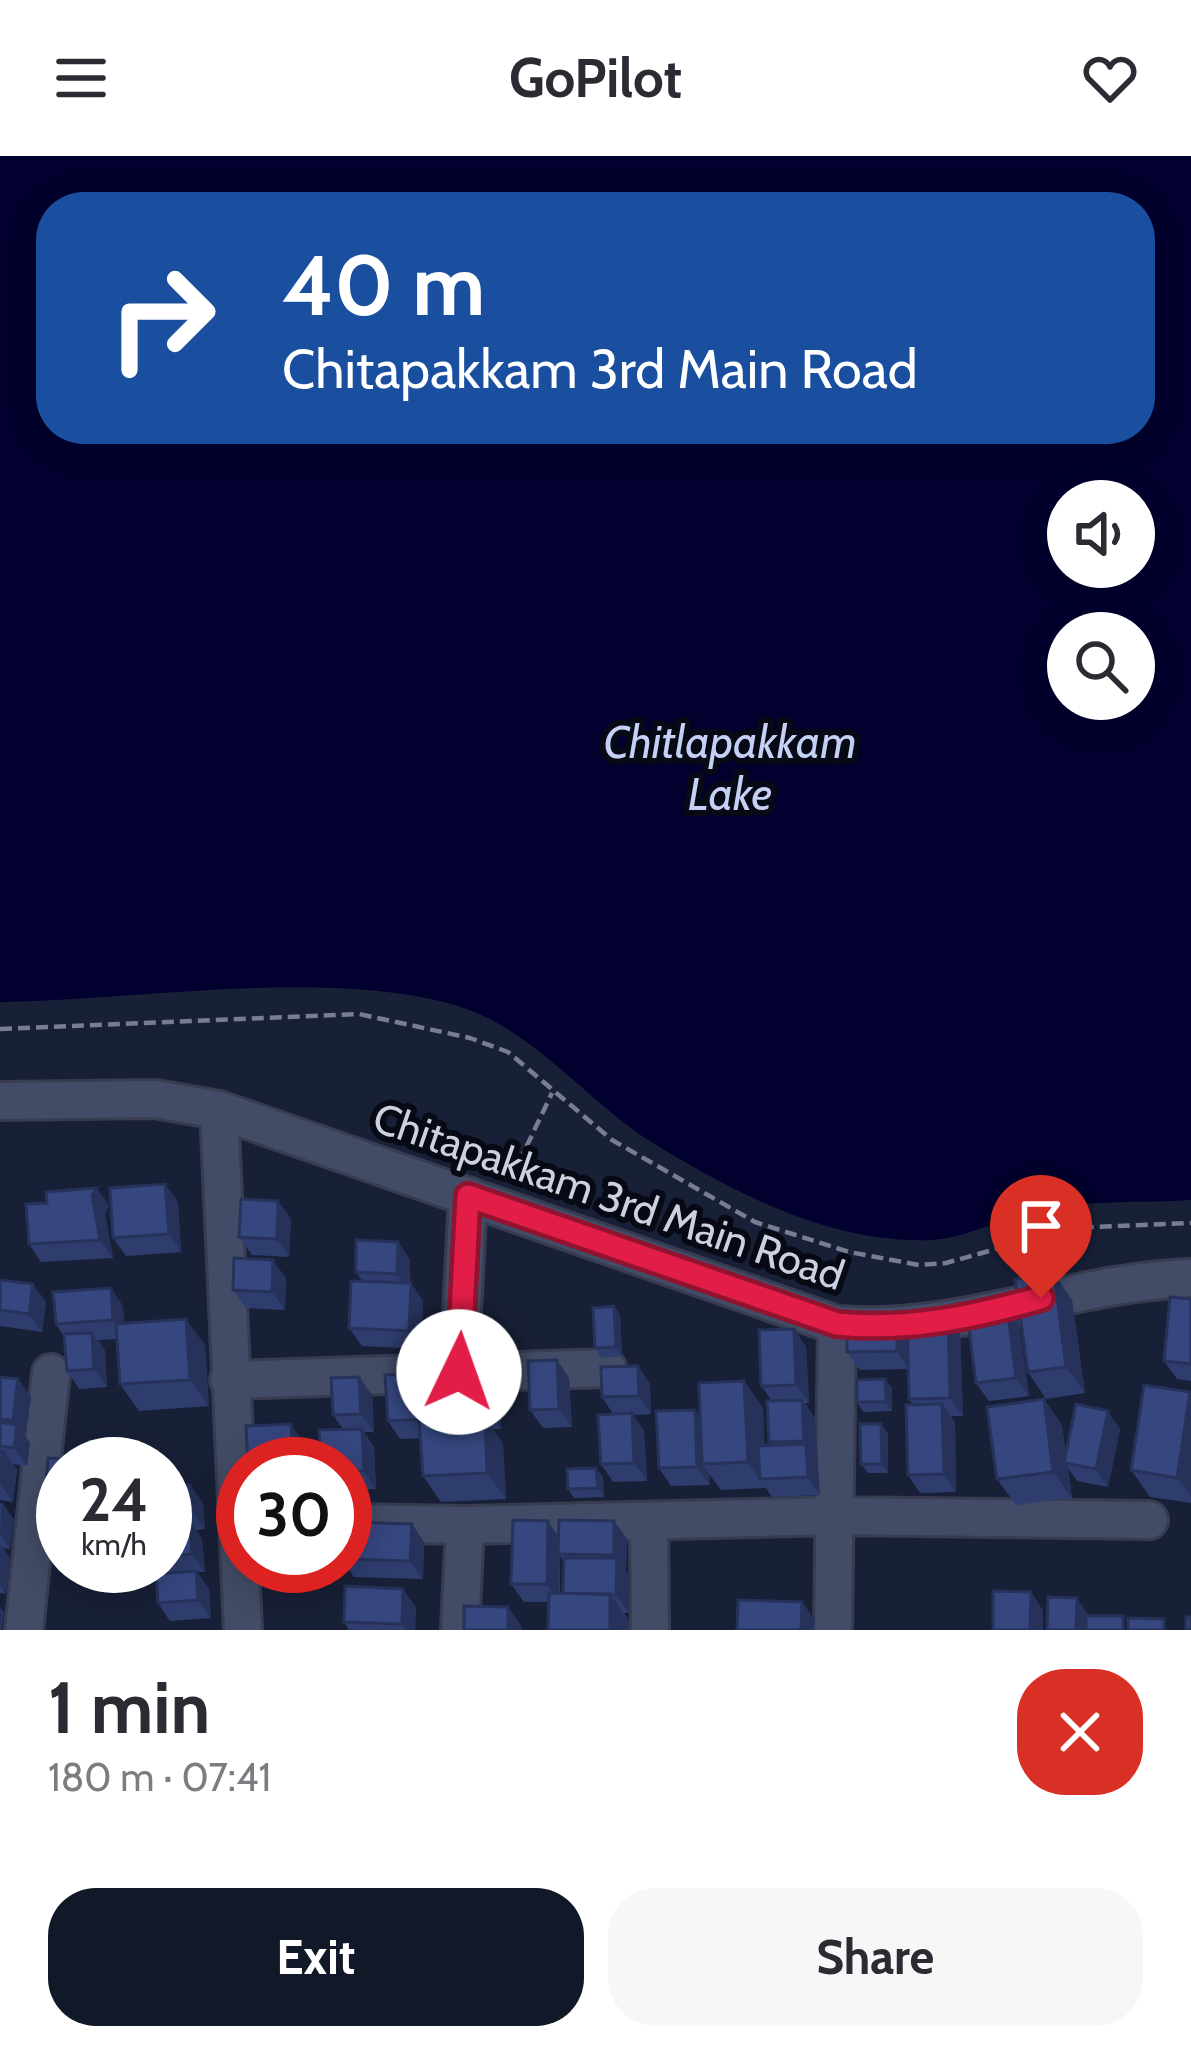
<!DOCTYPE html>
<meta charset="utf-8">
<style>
:root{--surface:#fff;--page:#f7f7f7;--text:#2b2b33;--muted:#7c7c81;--accent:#111827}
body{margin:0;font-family:Cabin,sans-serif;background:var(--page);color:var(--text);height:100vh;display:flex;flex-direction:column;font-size:45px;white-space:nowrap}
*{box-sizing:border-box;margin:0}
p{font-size:39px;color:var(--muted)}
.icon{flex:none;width:66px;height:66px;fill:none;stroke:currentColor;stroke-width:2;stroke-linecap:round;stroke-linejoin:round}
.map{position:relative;height:1474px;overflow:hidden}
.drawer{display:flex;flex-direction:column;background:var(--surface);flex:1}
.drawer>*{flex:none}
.hud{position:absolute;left:36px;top:36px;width:1119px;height:252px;border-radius:48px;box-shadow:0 6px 30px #0003;background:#1a4fa0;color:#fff;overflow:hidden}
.buttons{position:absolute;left:1047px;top:324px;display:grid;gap:24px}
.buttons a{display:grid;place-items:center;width:108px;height:108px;border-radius:50%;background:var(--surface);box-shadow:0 6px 30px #0003;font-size:60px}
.speed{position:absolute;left:36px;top:1281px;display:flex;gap:24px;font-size:60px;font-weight:700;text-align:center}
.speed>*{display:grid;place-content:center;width:156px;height:156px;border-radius:50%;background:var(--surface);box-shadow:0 6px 30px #0003;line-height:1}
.speed small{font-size:30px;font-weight:400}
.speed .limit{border:18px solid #d22;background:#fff;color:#111}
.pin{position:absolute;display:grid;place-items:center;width:102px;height:102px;color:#fff;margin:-123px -51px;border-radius:50% 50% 50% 0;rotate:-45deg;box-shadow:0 0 12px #0007}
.pin .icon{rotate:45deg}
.me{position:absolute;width:132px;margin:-66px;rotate:3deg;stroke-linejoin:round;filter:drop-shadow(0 0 9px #0008)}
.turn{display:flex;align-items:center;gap:42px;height:252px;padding:0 48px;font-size:54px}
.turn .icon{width:156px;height:156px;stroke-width:2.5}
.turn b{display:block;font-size:84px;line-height:102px}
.round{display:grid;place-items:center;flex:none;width:126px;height:126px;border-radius:48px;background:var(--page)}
.head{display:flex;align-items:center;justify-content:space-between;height:204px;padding:0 48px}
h1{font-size:72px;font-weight:700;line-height:90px}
.primary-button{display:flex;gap:24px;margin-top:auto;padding:24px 48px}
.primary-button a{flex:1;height:138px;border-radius:48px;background:var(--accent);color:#fff;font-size:48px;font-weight:700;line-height:138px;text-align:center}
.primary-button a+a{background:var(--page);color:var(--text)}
header{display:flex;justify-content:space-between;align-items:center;height:156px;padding:0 48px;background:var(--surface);font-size:54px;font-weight:700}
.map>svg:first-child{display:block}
.water{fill:#02002e;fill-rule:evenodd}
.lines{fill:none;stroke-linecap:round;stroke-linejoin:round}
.minor-casing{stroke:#383c51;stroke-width:42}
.path{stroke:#777e91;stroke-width:4.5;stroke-dasharray:12 6;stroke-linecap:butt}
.minor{stroke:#434c66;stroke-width:36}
.wall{fill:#2e3d6e;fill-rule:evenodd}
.shaded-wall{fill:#26325a}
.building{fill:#364780;stroke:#26325a;stroke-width:3}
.route-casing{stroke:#92132f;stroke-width:30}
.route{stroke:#e11d48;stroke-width:21}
.labels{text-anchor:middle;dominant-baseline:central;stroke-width:12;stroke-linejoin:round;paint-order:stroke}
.street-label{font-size:42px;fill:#cbd1e1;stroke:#070a14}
.water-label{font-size:45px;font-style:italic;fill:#c4d1f4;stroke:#070a14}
</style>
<header><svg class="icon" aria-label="menu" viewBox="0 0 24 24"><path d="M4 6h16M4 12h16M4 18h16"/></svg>GoPilot<svg class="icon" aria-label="heart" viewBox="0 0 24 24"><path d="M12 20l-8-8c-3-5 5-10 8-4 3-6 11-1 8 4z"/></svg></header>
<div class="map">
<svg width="1191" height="1474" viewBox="0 0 1191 1474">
<rect width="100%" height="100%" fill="#182037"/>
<!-- water -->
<path class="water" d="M0,0H1191V1044C1141,1047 1086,1044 1037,1054C1002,1061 968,1082 932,1084C832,1088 736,1038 653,987C580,941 531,867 444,846C313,814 138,844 0,846ZM51,51H1140V273H51ZM1068,345H1134V411H1068ZM1068,477H1134V543H1068Z"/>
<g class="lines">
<defs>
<path id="minor" d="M0,945L155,943L219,954L837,1169C958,1179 1070,1126 1191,1122
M219,954L243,1474
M459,1216L468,1040
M229,1224L607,1212
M649,1365L650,1474
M345,1367L465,1369L835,1360L1149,1364
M24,1474L51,1217
M460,1474L465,1369
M833,1474L837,1169"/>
</defs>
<!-- minor casing -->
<use href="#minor" class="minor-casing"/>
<!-- path -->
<path class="path" d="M0,873L359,858L470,882L508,896L612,984L755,1066L849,1096L919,1109L946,1107L1071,1072L1191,1067
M511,1023L552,937"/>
<!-- minor -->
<use href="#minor" class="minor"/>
</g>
<!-- wall -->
<path class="wall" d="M165,1028L178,1046L181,1096L126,1100L113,1082Z
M97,1032L109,1050L105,1057L113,1102L41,1106L29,1088L47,1047Z
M278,1045L291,1063L289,1101L252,1099L239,1081Z
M398,1086L410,1104V1127L423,1145L421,1193L362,1190L349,1172L362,1125L356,1116Z
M1054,1118L1072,1144L1085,1237L1046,1243L1028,1216Z
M286,1122L285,1154L246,1152L233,1134Z
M0,1124L46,1146L42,1176L0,1170Z
M1191,1143V1225L1177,1223L1164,1205Z
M123,1150L124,1167L205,1189L209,1250L139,1255L120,1228L117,1183L98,1184L105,1195L107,1231L79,1233L67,1215L64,1181L56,1168Z
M620,1159L622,1200L601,1202L595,1192Z
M1018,1161L1029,1240L989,1245L976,1227Z
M897,1169L907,1184L960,1176L963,1260H950L955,1266L956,1336L920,1337L908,1319L913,1249L909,1243L908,1213L860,1214L847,1196Z
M794,1173L806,1191L809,1247H805L815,1262L820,1339L772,1341L766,1332L721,1334L709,1318L710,1329L671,1330L659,1312L701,1262L744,1225L763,1252L764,1289H771L769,1286L772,1245L761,1230Z
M557,1204L569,1222L572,1271L543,1272L530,1254Z
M638,1210L650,1228L651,1258L633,1259L644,1275L647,1325L613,1326L601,1308L613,1258L602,1241Z
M486,1217L499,1235L501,1273H493L503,1288L506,1343L441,1346L423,1320L420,1282L400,1283L388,1265L437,1236L438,1264L448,1263L443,1257Z
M0,1221L18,1223L31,1241L25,1280L30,1287L27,1310L13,1308L17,1314L13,1346L0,1344Z
M885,1223L892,1232V1255L863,1256L857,1246Z
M1191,1237V1347L1150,1341L1131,1314Z
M372,1239L374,1276H364L374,1291L376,1333L345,1334L343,1273L333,1259Z
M1062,1269L1066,1299L1120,1273L1108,1331L1077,1325L1068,1312L1072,1342L1016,1349L997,1323Z
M888,1277V1317H868L861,1308Z
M48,1302L79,1304L82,1308H63V1356H58L45,1338Z
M603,1321L604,1341L574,1342L568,1333Z
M190,1329L203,1347L205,1373L196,1374L202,1383L205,1416H197L209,1433L211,1462L170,1465L158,1447L156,1419L145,1420L139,1410H165V1330Z
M0,1346L14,1364L10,1393L3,1392L10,1403L6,1438L0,1437Z
M614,1365L627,1383L626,1416L630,1420L629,1457H624L629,1465L548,1446H524L511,1428L559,1380ZM560,1400L564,1406L563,1437H560Z
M345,1366L424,1386L423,1423L354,1421L345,1408Z
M254,1410H316V1418H260Z
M416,1451L415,1474H349L344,1466Z"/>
<!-- shaded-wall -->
<path class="shaded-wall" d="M165,1028L178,1046L181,1096L169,1078Z
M97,1032L109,1050L105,1057L113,1102L100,1084L92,1039Z
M278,1045L291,1063L289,1101L277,1083Z
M398,1086L410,1104L409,1136L397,1118Z
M273,1104L286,1122L285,1154L272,1136Z
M1054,1118L1072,1144L1085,1237L1066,1211Z
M411,1127L423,1145L421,1193L409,1175Z
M33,1128L46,1146L42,1176L29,1158Z
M111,1132L123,1150L125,1182L113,1164Z
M1006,1143L1018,1161L1029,1240L1016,1222Z
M614,1150L620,1159L622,1200L616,1191Z
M948,1158L960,1176L963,1260L950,1242Z
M186,1163L205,1189L209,1250L190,1224Z
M897,1169L909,1187V1213L897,1195Z
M794,1173L806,1191L809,1247L796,1229Z
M92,1177L105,1195L107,1231L94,1213Z
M557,1204L569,1222L572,1271L559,1253Z
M638,1210L650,1228L651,1258L639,1240Z
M486,1217L499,1235L501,1273L489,1255Z
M424,1218L437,1236L439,1281L426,1263Z
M359,1221L372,1239L374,1276L361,1258Z
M18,1223L31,1241L25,1280L30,1287L27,1310L14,1292L17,1271L13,1265Z
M885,1223L892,1232V1255L886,1246Z
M744,1225L763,1252L766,1323H760L748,1306Z
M1191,1237V1341L1177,1322Z
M1044,1243L1062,1269L1067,1308L1064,1307L1068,1312L1072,1342L1053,1316Z
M802,1244L815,1262L820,1339L808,1321Z
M942,1248L955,1266L956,1336L944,1318Z
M695,1254L707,1272L702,1308L709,1318L710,1329L697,1311Z
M1108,1255L1120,1273L1108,1331L1096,1313Z
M632,1257L644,1275L647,1325L634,1307Z
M485,1261L503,1288L506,1343L487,1317Z
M291,1268L303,1286L304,1308H293Z
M881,1268L888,1277V1317L882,1308Z
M362,1273L374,1291L376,1333L364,1315Z
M4,1296L17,1314L13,1346L0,1328Z
M596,1312L603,1321L604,1341L598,1332Z
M190,1329L203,1347L205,1373L192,1355Z
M2,1346L14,1364L10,1393L0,1378Z
M190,1365L202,1383L205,1416L192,1398Z
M548,1365L560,1383L559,1446L547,1428Z
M614,1365L627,1383L626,1416L630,1420L629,1457L616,1439L617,1403L614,1399Z
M412,1368L424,1386L423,1423L410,1405Z
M0,1388L10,1403L6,1438L0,1430Z
M196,1415L209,1433L211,1462L198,1444Z
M403,1433L416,1451L415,1474H406L402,1468Z
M1031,1436L1043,1454V1474H1030Z
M610,1438L629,1465V1474H610Z
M1077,1442L1089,1460V1474H1076Z
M802,1446L815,1464L814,1474H801Z
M0,1451L4,1456L2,1474H0Z
M508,1451L521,1469V1474H508Z"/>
<!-- building -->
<path class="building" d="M165,1028L169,1078L113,1082L110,1032Z
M97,1032L92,1039L100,1084L29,1088L26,1048L47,1047L46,1036Z
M241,1043L278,1045L277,1083L239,1081Z
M356,1084L398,1086L397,1118L356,1116Z
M234,1102L273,1104L272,1136L233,1134Z
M1054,1118L1066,1211L1028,1216L1015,1123Z
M0,1124L33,1128L29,1158L0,1154Z
M351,1125L411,1127L409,1175L349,1172Z
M111,1132L113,1164L56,1168L53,1136Z
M1170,1141L1191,1143V1208L1164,1205Z
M1006,1143L1016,1222L976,1227L966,1149Z
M614,1150L616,1191L595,1192L593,1152Z
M948,1158L950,1242L909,1243L907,1159Z
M186,1163L190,1224L120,1228L116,1168Z
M847,1169H897V1195L847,1196Z
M794,1173L796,1229L761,1230L759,1174Z
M92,1177L94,1213L67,1215L64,1178Z
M557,1204L559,1253L530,1254L528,1205Z
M638,1210L639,1240L602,1241L601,1211Z
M486,1217L489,1255L443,1257L441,1220Z
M424,1218L426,1263L388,1265L385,1219Z
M0,1221L18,1223L13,1265L0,1263Z
M359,1221L361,1258L333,1259L331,1222Z
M885,1223L886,1246H857V1224Z
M744,1225L748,1306L702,1308L699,1227Z
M1144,1229L1190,1236L1177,1322L1131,1314Z
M1044,1243L1053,1316L997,1323L987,1251Z
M802,1244L804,1285L769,1286L767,1245Z
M942,1248L944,1318L908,1319L906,1249Z
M1076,1248L1108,1255L1096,1313L1064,1307Z
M695,1254L697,1311L659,1312L656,1255Z
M632,1257L634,1307L601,1308L598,1259Z
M485,1261L487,1317L423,1320L419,1265Z
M0,1266L17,1269L14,1292L0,1290Z
M291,1268L293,1308H248L246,1270Z
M860,1268H881L882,1308H861Z
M362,1273L364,1315H345V1308H321L319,1274Z
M806,1288L808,1321L760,1323L758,1290Z
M0,1295L4,1296L0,1328Z
M48,1302L79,1304V1308H63V1339L45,1338Z
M596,1312L598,1332L568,1333L567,1313Z
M190,1329L192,1355L165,1358V1330Z
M513,1364L548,1365L547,1428H511Z
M559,1364L614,1365V1399L558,1398Z
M190,1365L192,1398L165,1400V1367Z
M345,1366L412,1368L410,1405L345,1403Z
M564,1402H617L616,1439L563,1437Z
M196,1415L198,1444L158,1447L156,1418Z
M345,1430L403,1433L402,1468L344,1466Z
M993,1435L1031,1436L1030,1474H993Z
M549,1437L610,1438V1474H548Z
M1048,1441L1077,1442L1076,1474H1047Z
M738,1444L802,1446L801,1474H737Z
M464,1450L508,1451V1474H464Z
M1086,1460H1123V1474H1086Z
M1186,1461H1191V1474H1186Z
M1128,1462L1164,1463V1474H1128Z"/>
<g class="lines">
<defs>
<path id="route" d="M459,1216L468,1040L837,1168C909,1175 972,1161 1041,1142"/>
</defs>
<!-- route casing -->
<use href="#route" class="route-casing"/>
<!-- route -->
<use href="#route" class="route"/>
</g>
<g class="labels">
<!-- street labels -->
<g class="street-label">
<text transform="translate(609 1040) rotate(19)">Chitapakkam 3rd Main Road</text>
</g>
<!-- water labels -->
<g class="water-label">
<text x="730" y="586">Chitlapakkam<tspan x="730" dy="52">Lake</tspan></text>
</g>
</g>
</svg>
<div class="buttons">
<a><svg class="icon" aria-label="sound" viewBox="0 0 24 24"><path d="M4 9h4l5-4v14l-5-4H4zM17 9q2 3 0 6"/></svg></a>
<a><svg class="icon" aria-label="search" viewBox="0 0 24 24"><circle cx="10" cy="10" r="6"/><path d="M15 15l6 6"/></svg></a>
</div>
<div class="speed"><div>24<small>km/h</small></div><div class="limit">30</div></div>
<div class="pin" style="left:1041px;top:1142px;background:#d93025"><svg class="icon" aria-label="arrive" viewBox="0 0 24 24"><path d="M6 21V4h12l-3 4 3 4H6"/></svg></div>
<svg class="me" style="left:459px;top:1216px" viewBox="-20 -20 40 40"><circle r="19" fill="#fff"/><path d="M0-13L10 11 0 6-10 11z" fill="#e11d48"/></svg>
<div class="hud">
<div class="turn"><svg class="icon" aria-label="right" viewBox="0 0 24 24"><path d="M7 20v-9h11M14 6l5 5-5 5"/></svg><div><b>40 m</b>Chitapakkam 3rd Main Road</div></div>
</div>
</div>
<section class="drawer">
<div class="head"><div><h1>1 min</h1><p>180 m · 07:41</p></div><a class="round" style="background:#d93025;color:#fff"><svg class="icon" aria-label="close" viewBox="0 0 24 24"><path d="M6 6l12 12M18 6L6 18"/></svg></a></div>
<div class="primary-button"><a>Exit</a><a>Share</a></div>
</section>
